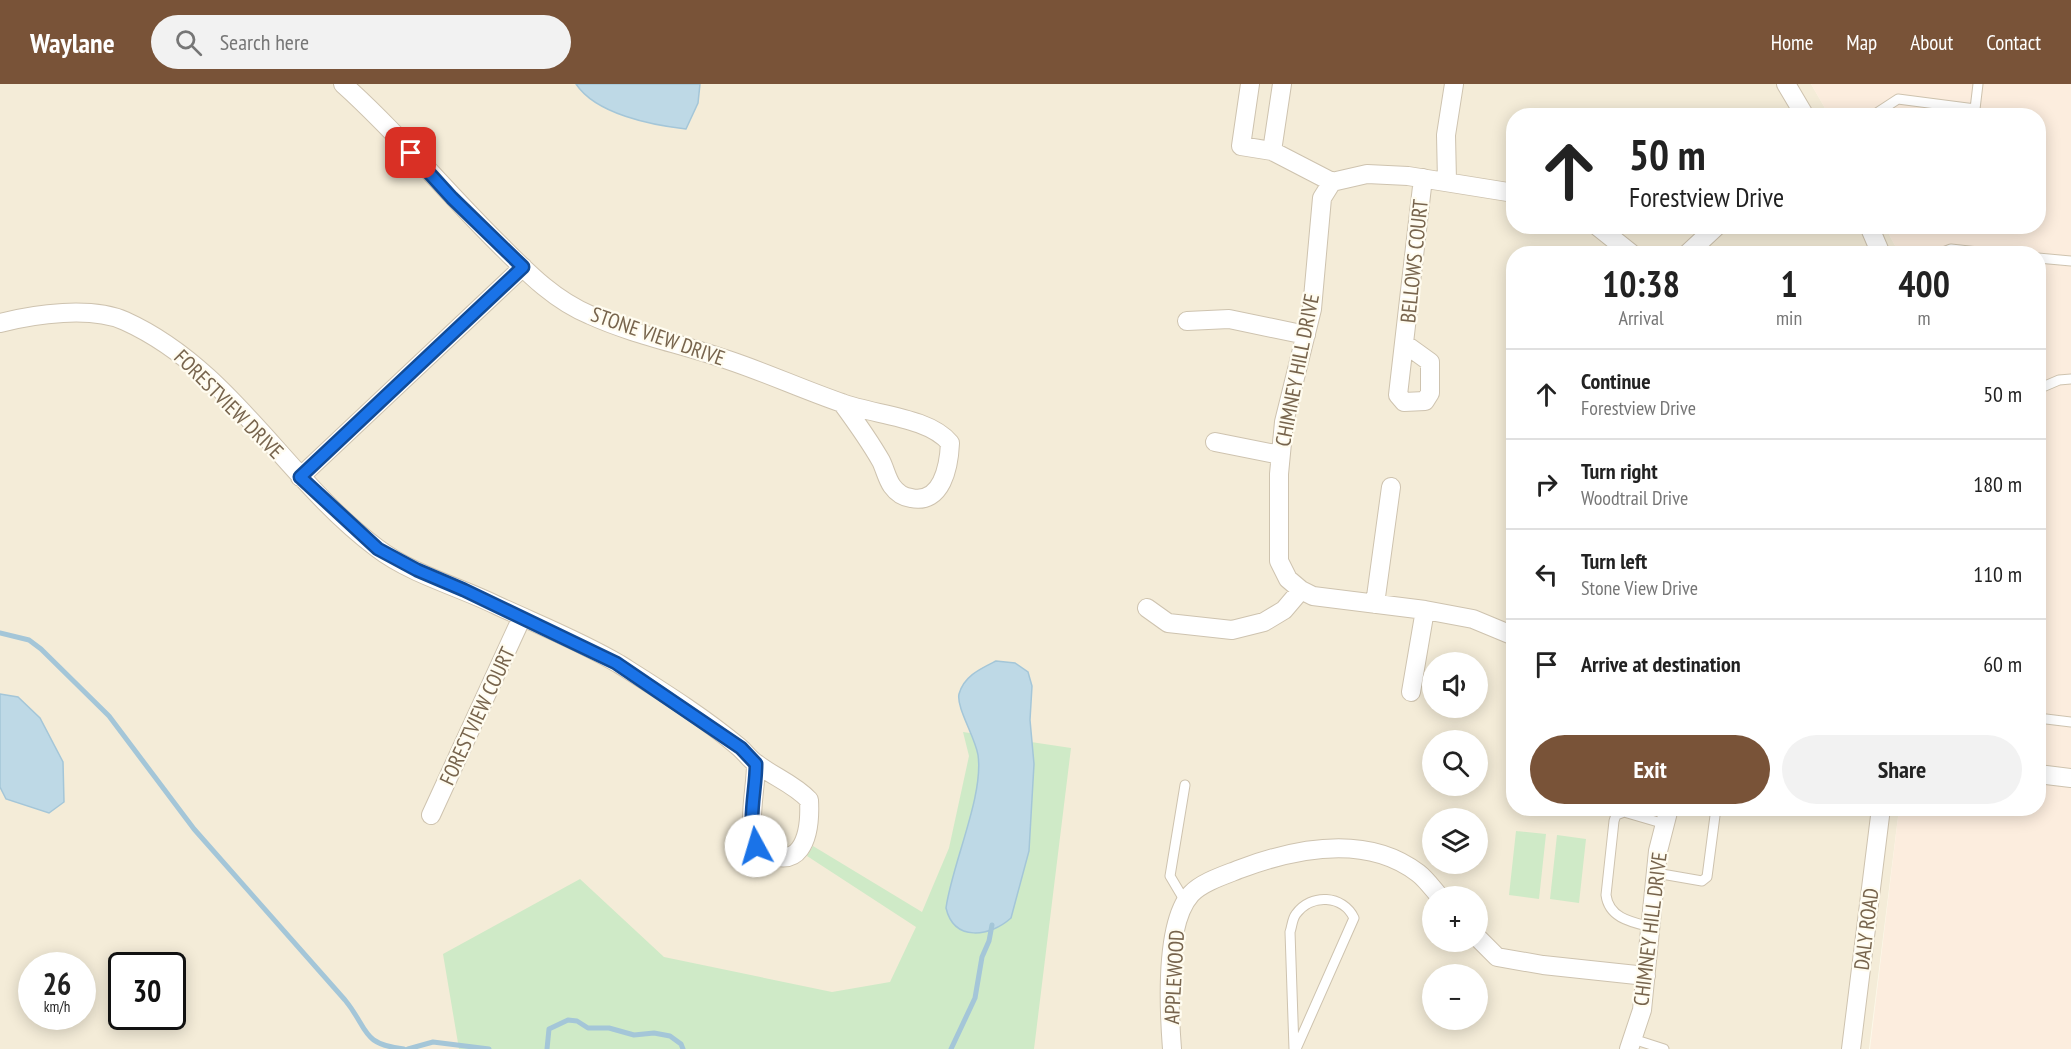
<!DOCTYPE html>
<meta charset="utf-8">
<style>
:root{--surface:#fff;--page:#f2f2f2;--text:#222;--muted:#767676;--line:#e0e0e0;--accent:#795338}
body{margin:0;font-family:"PT Sans Narrow",sans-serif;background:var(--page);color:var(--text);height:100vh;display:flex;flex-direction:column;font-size:22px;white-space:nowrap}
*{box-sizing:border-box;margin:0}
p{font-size:20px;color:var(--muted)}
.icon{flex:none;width:33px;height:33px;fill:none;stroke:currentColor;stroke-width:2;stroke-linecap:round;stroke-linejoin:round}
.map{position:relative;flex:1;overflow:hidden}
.sheet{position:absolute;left:1506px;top:162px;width:540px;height:570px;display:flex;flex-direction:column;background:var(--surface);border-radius:24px;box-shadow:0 3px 15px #0003}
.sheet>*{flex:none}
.banner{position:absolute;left:1506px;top:24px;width:540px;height:126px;border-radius:24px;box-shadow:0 3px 15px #0003;background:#fff;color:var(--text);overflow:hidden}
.tools{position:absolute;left:1422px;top:568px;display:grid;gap:12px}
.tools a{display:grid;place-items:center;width:66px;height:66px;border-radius:50%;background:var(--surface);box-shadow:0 3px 15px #0003;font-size:30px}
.speed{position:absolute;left:18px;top:868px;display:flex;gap:12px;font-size:30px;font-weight:700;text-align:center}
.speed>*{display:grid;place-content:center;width:78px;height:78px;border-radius:50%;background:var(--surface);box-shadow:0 3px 15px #0003;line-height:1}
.speed small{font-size:15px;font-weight:400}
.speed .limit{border:3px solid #111;border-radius:9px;background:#fff;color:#111}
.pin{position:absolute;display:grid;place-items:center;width:51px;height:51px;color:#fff;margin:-26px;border-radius:12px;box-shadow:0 3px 9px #0006}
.me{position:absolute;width:66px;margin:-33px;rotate:354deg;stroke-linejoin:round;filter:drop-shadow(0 0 4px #0008)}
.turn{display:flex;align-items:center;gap:21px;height:126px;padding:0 24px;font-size:27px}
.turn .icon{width:78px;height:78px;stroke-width:2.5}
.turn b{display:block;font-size:42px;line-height:51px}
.eta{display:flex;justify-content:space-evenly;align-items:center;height:102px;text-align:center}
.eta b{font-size:36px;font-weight:700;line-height:42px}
.cta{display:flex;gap:12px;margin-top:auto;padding:12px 24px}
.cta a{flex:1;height:69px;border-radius:36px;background:var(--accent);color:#fff;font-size:24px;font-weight:700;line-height:69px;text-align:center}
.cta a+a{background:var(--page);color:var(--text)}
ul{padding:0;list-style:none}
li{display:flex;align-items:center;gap:18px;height:90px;padding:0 24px;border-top:2px solid var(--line)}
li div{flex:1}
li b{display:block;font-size:22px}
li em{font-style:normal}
header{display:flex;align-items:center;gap:36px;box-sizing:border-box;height:84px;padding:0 30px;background:var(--accent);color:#fff}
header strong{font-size:28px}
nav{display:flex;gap:33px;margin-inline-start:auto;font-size:21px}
.search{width:420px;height:54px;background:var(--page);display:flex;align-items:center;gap:15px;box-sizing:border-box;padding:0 21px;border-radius:33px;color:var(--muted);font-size:22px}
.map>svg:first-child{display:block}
.residential{fill:#f4ecd8;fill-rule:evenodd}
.commercial{fill:#fcedde}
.green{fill:#cfeac7}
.water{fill:#bed9e6;stroke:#a4c6d8;stroke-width:1.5}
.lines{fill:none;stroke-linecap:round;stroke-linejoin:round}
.stream{stroke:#a4c6d8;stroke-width:5}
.service-casing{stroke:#cec3af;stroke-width:11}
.minor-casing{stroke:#cec3af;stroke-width:20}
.service{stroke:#fff;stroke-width:9}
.minor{stroke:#fff;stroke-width:18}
.route-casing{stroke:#114b97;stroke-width:15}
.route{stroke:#1a73e8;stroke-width:10}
.labels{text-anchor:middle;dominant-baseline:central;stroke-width:4.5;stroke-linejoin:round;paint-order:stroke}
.street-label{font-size:21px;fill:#77644d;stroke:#fffcf0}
</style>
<header>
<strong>Waylane</strong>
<div class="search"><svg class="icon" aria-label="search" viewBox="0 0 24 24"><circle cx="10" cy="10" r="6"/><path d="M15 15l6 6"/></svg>Search here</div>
<nav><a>Home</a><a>Map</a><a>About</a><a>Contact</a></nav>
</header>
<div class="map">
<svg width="2071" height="965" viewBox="0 0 2071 965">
<rect width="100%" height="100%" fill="#fcf9ea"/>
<!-- residential -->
<path class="residential" d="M0,0H1811L1829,31L1514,32V142L1885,143L1899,169L1514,170V724L1899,725L1869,965H0ZM1432,579H1478V624H1432ZM1432,657H1478V702H1432ZM1432,735H1478V780H1432ZM1432,813H1478V858H1432ZM32,882H82V933H32ZM122,882H172V933H122ZM1432,891H1478V936H1432Z"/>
<!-- commercial -->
<path class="commercial" d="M1811,0H2071V965H1870L1899,725L2038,724V170L1899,169L1885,143L2038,142V32L1829,31Z"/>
<!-- green -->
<path class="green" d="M963,648L1071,664L1034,965H459L443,870L580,795L664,873L832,908L890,898L916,843L807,772L813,762L922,828L949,764L969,672Z
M1516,747L1546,750L1539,815L1509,811Z
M1557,751L1586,755L1579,819L1550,815Z"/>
<!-- water -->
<path class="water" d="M576,0H700L698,19L686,45C651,41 596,30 576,0Z
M996,577L1015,579L1028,588L1032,602L1030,636L1034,680L1029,767L1011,834C990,853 954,858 946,824C952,780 984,712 978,671C975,653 956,623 959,610C964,592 980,585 996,577Z
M0,610L18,613L40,634L63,678L64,718L49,729L6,715L0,703Z"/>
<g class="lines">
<!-- stream -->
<path class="stream" d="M0,549L29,556L41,565L109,632L194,745L345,916C369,945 360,960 404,965
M408,965L433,958L489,965
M547,965L549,945L568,936L577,937L588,944H609L634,951L654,949L670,952L681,960L683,965
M951,965L975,914L982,873L989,857L992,841"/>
<defs>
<path id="service" d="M1872,32L1898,15L1975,25L1978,0
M1938,170L1951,165L1996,170
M2038,174L2071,177
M2038,305L2059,296L2071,295
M2038,634L2071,638
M1185,701L1170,792L1186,819
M1656,789L1702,797L1707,793L1716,724
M1651,843C1631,838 1609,834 1606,811L1614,737L1616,731L1624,728L1665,740
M1633,955L1664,965
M1294,965L1290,848C1292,843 1292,835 1296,830C1311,809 1343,811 1354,834L1296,965"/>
<path id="minor" d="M343,0C399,50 447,109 501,162C528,189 554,216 590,231C634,251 682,260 728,276C767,289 804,306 842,319C874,331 929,333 950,359C949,382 942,421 911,414C903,413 897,409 892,402C887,395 885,385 881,377C869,356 856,338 842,319
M1250,0L1241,62L1272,67L1332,98
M1786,0L1805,32
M1272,67L1282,0
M1447,97L1446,51L1454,0
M1514,109L1408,92L1367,90L1332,98L1322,114L1312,225L1284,338L1279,390V477L1288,495L1301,506L1313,512L1425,526L1473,535L1514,552
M1597,142L1632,170
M1869,142L1881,170
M1687,170L1717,142
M1187,237L1229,235L1306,251
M0,239C35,230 91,222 125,237C231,285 286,396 377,464C411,490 457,502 496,521C537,540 580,557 619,580C660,606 702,632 739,663C746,669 750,676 757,680C774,693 794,700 809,716C811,753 800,794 756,762C747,736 756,706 756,680
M1405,260L1430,278V309L1425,317L1404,318L1398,311L1423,94
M1215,358L1280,371
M300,393L523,183
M1375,520L1391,403
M1147,524L1168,539L1232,546L1264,538L1284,526L1301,506
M1411,608L1425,526
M2038,690L2071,694
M431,731L522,533
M1478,854L1497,873L1543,881L1646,892
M1172,965C1169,926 1164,840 1191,810C1202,798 1225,791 1240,785C1296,764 1367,750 1418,789C1426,795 1433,805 1440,813
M1629,965L1642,926L1658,767L1669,724
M1851,965L1881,724"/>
</defs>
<!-- service casing -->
<use href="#service" class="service-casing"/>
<!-- minor casing -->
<use href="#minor" class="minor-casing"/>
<!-- service -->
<use href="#service" class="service"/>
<!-- minor -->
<use href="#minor" class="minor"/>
</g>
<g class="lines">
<defs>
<path id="route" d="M411,69L452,114L523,183L300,393L378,465L417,486L464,506L616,579L741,664L756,680C756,707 747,736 756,762"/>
</defs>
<!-- route casing -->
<use href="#route" class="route-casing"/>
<!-- route -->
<use href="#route" class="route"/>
</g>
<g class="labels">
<!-- street labels -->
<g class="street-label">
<text transform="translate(1414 177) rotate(-84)">BELLOWS COURT</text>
<text transform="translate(658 252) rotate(19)">STONE VIEW DRIVE</text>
<text transform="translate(1297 286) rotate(-79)">CHIMNEY HILL DRIVE</text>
<text transform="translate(229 320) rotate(45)">FORESTVIEW DRIVE</text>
<text transform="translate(477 632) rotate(-65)">FORESTVIEW COURT</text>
<text transform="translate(1650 845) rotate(-83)">CHIMNEY HILL DRIVE</text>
<text transform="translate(1866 845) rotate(-83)">DALY ROAD</text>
<text transform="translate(1174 893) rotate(-87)">APPLEWOOD</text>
</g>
</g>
</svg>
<div class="tools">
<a><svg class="icon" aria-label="sound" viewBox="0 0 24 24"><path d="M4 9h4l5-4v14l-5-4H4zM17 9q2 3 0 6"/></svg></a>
<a><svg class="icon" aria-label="search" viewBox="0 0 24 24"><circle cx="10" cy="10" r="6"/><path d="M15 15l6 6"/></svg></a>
<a><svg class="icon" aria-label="layers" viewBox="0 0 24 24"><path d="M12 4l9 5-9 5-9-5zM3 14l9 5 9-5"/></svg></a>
<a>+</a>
<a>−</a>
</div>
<div class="speed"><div>26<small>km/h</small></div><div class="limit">30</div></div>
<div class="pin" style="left:411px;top:69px;background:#d93025"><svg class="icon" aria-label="arrive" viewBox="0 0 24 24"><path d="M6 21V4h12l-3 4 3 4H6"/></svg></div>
<svg class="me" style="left:756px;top:762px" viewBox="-20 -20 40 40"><circle r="19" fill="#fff"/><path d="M0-13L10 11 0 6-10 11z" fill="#1a73e8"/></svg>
<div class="banner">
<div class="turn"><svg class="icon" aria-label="ahead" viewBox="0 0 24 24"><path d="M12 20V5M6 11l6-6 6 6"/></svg><div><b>50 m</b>Forestview Drive</div></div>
</div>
<section class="sheet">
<div class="eta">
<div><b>10:38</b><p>Arrival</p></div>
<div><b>1</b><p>min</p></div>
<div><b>400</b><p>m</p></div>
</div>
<ul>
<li><svg class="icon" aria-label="ahead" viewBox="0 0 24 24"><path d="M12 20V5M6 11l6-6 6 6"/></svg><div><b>Continue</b><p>Forestview Drive</p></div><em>50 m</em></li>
<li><svg class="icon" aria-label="right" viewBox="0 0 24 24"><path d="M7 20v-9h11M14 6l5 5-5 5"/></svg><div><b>Turn right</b><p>Woodtrail Drive</p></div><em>180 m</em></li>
<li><svg class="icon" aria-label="left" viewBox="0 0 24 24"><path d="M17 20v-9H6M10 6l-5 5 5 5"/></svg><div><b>Turn left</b><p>Stone View Drive</p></div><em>110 m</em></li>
<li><svg class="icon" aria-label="arrive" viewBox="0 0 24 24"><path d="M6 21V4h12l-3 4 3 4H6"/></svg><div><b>Arrive at destination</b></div><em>60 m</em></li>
</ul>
<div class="cta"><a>Exit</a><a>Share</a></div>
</section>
</div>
